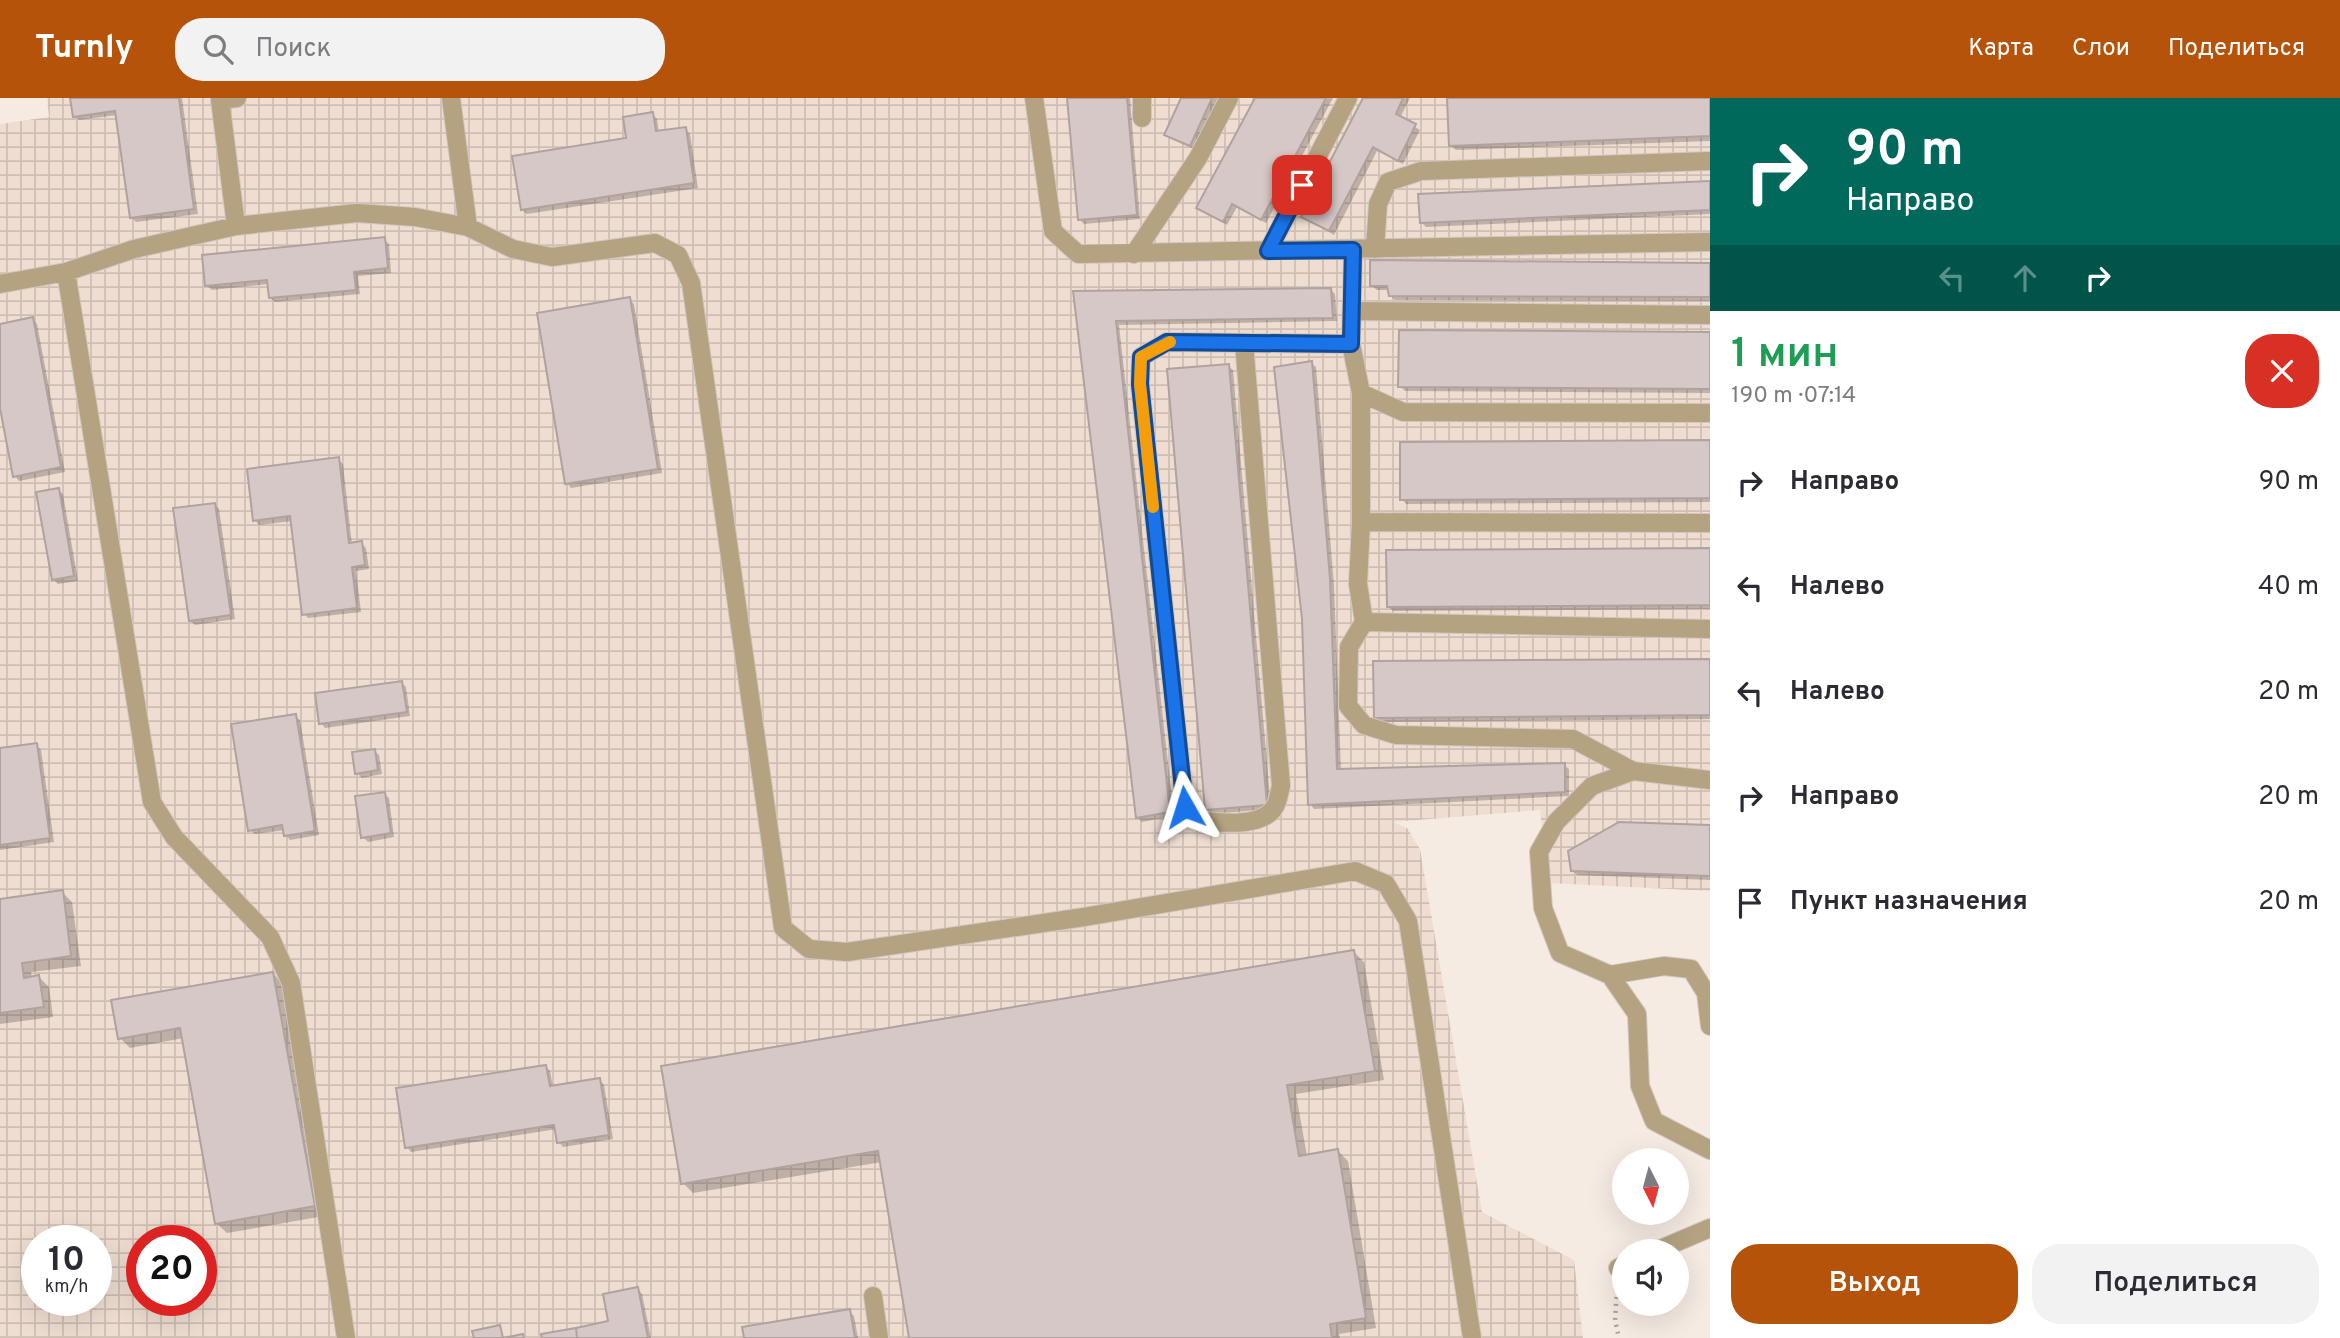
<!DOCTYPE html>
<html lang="ru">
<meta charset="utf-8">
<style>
:root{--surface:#fff;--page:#f2f2f3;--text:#2b2b33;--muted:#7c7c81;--accent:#b45309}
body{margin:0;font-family:Overpass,sans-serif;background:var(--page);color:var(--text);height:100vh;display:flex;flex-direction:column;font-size:26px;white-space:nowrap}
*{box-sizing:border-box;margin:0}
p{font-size:23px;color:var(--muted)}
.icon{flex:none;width:38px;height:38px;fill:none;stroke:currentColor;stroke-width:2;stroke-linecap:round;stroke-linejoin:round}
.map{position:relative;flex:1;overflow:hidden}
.panel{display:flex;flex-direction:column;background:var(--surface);width:630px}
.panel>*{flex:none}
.top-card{background:#00695c;color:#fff;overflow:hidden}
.needle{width:46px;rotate:174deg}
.buttons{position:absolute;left:1612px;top:1050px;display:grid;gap:14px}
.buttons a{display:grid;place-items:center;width:77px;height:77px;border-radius:50%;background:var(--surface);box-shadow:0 7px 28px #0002;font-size:35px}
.speed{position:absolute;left:21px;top:1127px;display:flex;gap:14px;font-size:35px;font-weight:700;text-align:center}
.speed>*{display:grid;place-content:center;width:91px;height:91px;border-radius:50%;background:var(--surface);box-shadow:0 7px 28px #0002;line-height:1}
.speed small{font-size:18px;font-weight:400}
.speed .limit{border:10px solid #d22;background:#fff;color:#111}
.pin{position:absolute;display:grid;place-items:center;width:60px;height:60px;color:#fff;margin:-30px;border-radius:14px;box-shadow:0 4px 10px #0006}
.me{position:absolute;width:77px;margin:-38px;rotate:354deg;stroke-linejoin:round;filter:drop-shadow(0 0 5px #0008)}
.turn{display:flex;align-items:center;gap:24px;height:147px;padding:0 21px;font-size:32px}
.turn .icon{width:91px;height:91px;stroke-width:2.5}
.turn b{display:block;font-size:49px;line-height:60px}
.lanes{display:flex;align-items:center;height:66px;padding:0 21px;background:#0003;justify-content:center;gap:35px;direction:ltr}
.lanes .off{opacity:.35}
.round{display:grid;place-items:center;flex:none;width:74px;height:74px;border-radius:28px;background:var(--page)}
.headline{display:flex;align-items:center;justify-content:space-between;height:119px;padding:0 21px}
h1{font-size:42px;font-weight:600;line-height:52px;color:#1e9e55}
.cta{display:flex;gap:14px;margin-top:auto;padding:14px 21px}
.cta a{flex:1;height:80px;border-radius:28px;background:var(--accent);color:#fff;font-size:28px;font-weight:600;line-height:80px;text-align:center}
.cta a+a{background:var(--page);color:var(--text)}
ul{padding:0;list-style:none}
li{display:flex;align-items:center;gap:21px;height:105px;padding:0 21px}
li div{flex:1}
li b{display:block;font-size:26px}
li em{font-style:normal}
header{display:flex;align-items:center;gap:42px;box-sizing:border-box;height:98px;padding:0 35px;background:var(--accent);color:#fff}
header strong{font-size:33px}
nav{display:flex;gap:38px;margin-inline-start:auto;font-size:24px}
.search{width:490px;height:63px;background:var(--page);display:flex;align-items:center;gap:18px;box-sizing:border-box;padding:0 24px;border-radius:28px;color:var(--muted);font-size:26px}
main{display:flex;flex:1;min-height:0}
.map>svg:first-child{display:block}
.industrial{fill:url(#industrial-grid);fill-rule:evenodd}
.shadow{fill:#0003}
.building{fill:#d6c8c6;stroke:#afa29f;stroke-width:2}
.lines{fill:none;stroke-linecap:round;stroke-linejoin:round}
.minor-casing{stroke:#d0c7c0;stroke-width:20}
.path{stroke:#aba39d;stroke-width:4.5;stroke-dasharray:2 5;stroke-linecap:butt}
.minor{stroke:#b4a281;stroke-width:18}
.route-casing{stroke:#114b97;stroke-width:18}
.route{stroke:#1a73e8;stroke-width:12}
.slow{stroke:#f59e0b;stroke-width:12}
</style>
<header>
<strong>Turnly</strong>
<div class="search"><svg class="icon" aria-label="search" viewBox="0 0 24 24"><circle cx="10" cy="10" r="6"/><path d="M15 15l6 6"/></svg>Поиск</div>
<nav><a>Карта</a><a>Слои</a><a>Поделиться</a></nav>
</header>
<main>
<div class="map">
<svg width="1710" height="1240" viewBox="0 0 1710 1240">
<defs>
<pattern id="industrial-grid" width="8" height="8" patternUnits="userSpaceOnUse" patternTransform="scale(1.75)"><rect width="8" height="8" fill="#efddd1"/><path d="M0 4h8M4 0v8" fill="none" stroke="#cebeb4"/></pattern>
</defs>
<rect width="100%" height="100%" fill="#f6ebe3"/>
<!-- industrial -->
<path class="industrial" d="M47,0H1710V793L1548,785L1540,712L1393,724L1407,730L1420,751L1482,1114L1574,1162L1583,1240H0V26L49,19ZM37,1143H96V1202H37ZM142,1143H201V1202H142Z"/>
<!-- shadow -->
<path class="shadow" d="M72,0H182L198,116L136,124L131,119L117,17L79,22L75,18Z
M1069,0H1130L1140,121L1084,126L1079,121Z
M1183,0H1219L1194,51L1171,41L1166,36Z
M1257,0H1333L1266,125L1237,109L1227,127L1199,110Z
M1365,0H1410L1400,20L1420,32L1403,66L1377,53L1334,137L1304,119Z
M1449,0H1710V43L1456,52L1451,48Z
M652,16L657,21L659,35L685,31L690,36L698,90L527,116L522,112L628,41Z
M1710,85V116L1426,129L1421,124Z
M384,141L389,146L391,175L358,178L360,196L275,204L270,200L269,186L212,192L207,188Z
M1710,167V203L1395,202L1391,198L1390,192H1377L1372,188Z
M1331,192L1335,196L1337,223L1119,227L1174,718L1142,724L1138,720L1075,195Z
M629,201L634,206L662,375L571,390L567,385Z
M32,221L37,226L65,374L19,383L15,378L0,301V227Z
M1710,236V295L1405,293L1400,288Z
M1311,265L1316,269L1334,487L1341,673L1564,667L1569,671V698L1314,711L1310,706L1304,521Z
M1228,268L1233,272L1271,711L1211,716L1207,711Z
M1710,344V404L1406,406L1402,401Z
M338,361L343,366L352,447L361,445L366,450L369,471L356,473L361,514L308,520L304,516L292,423L259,427L255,422Z
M58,392L63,396L78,483L58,486L53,481Z
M215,407L219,411L235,521L195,527L190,522Z
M1710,452V511L1393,513L1388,508Z
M1710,563V621L1380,624L1375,620Z
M402,585L406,589L410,618L325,630L321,625Z
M295,618L300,622L319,737L290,742L286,737L285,732L255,736L250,732Z
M36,647L41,652L54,744L0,752V652Z
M374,653L379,657L382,676L362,680L357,675Z
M384,696L389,700L394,739L368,744L363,739Z
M1710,728V782L1577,777L1573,772Z
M62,794L72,804L81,868L31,874L32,880L39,879L49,889L53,919L0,926V802Z
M1354,854L1364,864L1384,982L1296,996L1307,1058L1338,1053L1348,1063L1376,1230L1339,1236L1340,1240H911L882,1064L693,1095L683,1085Z
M273,875L283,886L324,1118L227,1135L216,1125L184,940L130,950L120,940Z
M546,969L550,973L553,989L600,982L604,987L613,1041L563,1049L559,1044L557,1031L411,1054L407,1049Z
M638,1191L642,1196L651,1240H544L610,1225Z
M849,1213L854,1218L858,1240H745Z"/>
<!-- building -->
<path class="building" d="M70,0H179L194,111L130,120L115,13L73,19Z
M1067,0H1127L1137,117L1078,122Z
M1181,0H1212L1190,48L1164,37Z
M1255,0H1326L1261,122L1232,106L1223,124L1196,110Z
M1363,0H1403L1396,16L1416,26L1398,63L1373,49L1329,133L1301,119Z
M1447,0H1710V38L1449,48Z
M653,14L656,33L686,29L694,85L521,112L512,58L626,40L623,19Z
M1710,83V112L1420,125L1418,96Z
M385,139L388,170L354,174L356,192L269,200L267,182L205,188L202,157Z
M1370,162L1710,165V199L1389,198L1387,188H1370Z
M1331,190L1333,220L1116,223L1170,714L1136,720L1073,193Z
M630,199L658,371L565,386L537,215Z
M33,219L61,369L13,379L0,310V226Z
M1399,232L1710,234V291L1398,289Z
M1312,263L1330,481L1337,671L1565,665V694L1308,707L1302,521L1274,269Z
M1229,266L1267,707L1205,712L1167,271Z
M1710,342V400L1400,402V344Z
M339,359L349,445L362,443L365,467L352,469L357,510L302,517L290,418L253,423L247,371Z
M59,390L74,478L52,482L36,394Z
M215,405L231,517L189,523L173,410Z
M1710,450V507L1387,509L1386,452Z
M1710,561V617L1374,620L1373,563Z
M402,583L407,614L319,626L315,595Z
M296,616L315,733L284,738L282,727L248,733L231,626Z
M37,645L50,740L0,747V650Z
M375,651L378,672L355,676L352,654Z
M385,694L391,735L361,740L355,698Z
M1619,724L1710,727V778L1571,773L1568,753Z
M63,792L71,858L22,865L24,880L39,877L44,909L0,915V801Z
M1354,852L1375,973L1287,987L1299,1058L1338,1051L1366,1220L1330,1226L1332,1240H909L878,1053L681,1086L661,968Z
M273,874L315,1108L215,1126L180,930L118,941L111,902Z
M546,967L550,988L600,980L609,1037L557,1045L554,1027L405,1050L396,990Z
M638,1189L648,1240H577L576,1230L608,1223L603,1196Z
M850,1211L855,1240H744L742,1229Z
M500,1227L503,1240H474L472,1233Z
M576,1230L577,1240H542L541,1236Z
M523,1236L524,1240H503Z"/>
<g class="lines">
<defs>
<path id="minor" d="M1034,0L1053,133L1078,156L1710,144
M1142,20V0
M236,128L220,2L237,0
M468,129L513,151L552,159L655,145L678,157L691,185L783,830L809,851L847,854L1084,819L1355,773L1386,786L1408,823L1472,1240
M1375,151L1378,106L1388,84L1421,73L1710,63
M1353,152L1351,246L1361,295V424
M1268,153L1348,0
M1134,156L1198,60L1229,0
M66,174L152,704L174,739L270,839L291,885L346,1240
M0,186L66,174L134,151L236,128L357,115L415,119L468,129L451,0
M1352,213L1710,217
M1244,245L1281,688C1279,695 1278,705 1274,710C1261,730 1217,725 1197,722L1185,709L1140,287L1141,259L1167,244L1351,246
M1361,295L1403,314L1710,315
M1364,524L1358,486L1361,424L1710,425
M1710,531L1364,524L1349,549L1348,608L1364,627L1396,637L1573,641L1633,673L1710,682
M1633,673L1592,688L1556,724L1539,754L1543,810L1560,855L1610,877L1664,868L1691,871L1706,895L1710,928
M1610,877L1637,916L1640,988L1654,1023L1710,1052
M1656,1153L1710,1130
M1618,1170L1624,1167
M873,1198L879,1240"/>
</defs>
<!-- minor casing -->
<use href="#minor" class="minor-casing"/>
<!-- path -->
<path class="path" d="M1617,1192L1615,1222L1619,1240"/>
<!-- minor -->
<use href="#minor" class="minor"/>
</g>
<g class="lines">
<defs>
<path id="route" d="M1185,709L1140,286L1141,259L1167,244L1351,246L1353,152L1268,153L1302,87"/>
</defs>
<!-- route casing -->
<use href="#route" class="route-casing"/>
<!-- route -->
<use href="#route" class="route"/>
<!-- slow -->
<path class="slow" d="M1153,409L1140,286L1141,259L1170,244"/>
</g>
</svg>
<div class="buttons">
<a><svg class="needle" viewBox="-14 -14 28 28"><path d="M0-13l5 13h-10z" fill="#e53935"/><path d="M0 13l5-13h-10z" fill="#7c7c81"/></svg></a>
<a><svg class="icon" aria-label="sound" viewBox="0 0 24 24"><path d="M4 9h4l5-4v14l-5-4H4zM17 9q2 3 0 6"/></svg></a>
</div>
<div class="speed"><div>10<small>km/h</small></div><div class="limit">20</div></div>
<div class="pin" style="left:1302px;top:87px;background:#d93025"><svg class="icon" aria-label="arrive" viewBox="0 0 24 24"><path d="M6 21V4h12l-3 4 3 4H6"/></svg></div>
<svg class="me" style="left:1185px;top:709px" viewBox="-20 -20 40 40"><path d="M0-17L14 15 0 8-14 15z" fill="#1a73e8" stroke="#fff" stroke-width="4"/></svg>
</div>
<section class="panel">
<div class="top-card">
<div class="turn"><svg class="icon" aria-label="right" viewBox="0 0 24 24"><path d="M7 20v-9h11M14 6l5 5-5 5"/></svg><div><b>90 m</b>Направо</div></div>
<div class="lanes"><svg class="icon off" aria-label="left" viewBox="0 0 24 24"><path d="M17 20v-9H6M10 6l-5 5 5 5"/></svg><svg class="icon off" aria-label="ahead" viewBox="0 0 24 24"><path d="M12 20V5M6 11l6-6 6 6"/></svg><svg class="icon" aria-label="right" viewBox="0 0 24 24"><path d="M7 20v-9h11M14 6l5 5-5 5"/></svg></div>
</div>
<div class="headline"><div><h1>1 мин</h1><p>190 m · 07:14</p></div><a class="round" style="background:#d93025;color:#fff"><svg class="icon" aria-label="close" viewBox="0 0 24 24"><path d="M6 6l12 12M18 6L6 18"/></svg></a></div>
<ul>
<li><svg class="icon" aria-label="right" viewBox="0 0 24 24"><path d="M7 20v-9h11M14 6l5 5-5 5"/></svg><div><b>Направо</b></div><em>90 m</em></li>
<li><svg class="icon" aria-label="left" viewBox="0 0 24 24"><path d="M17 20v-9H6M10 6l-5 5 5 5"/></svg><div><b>Налево</b></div><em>40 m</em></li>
<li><svg class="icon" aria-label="left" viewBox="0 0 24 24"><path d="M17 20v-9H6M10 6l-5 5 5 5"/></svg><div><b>Налево</b></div><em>20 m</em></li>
<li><svg class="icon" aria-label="right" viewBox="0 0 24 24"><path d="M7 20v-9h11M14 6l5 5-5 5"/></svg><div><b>Направо</b></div><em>20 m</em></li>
<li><svg class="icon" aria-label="arrive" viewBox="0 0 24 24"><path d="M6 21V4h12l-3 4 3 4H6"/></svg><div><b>Пункт назначения</b></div><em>20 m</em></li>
</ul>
<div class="cta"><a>Выход</a><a>Поделиться</a></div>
</section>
</main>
